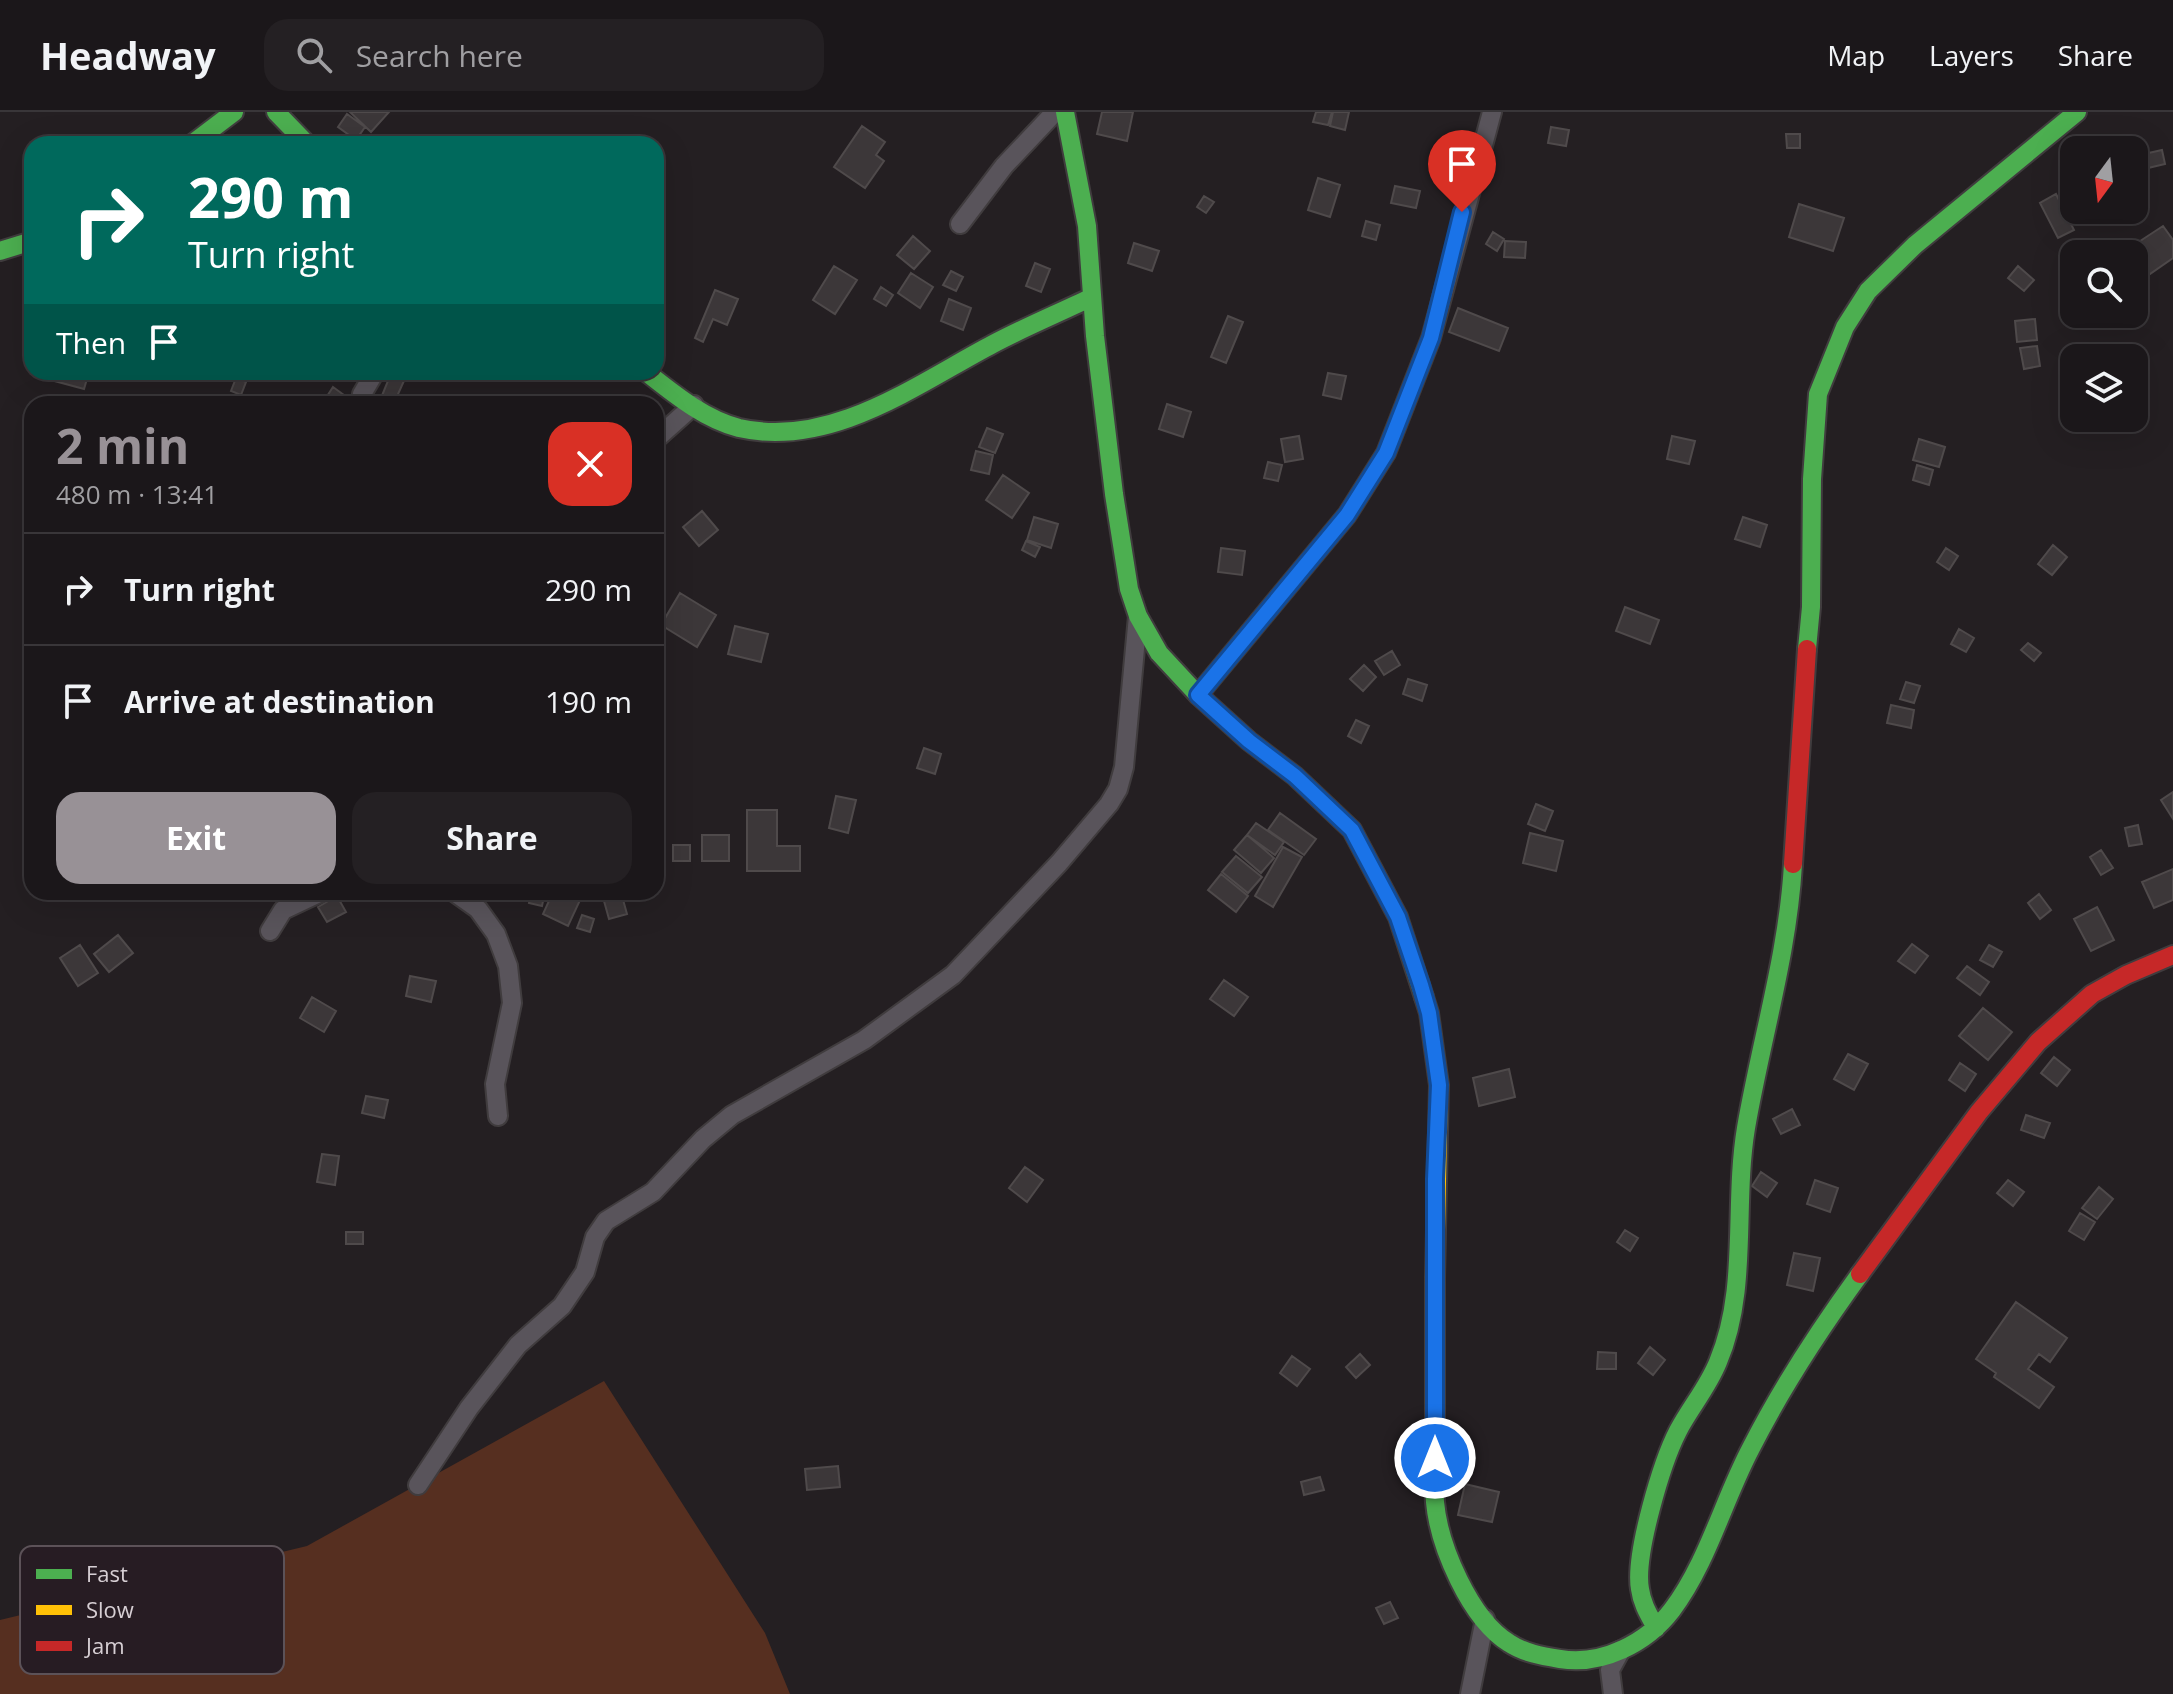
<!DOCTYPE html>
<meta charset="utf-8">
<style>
:root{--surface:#1b171a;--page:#242023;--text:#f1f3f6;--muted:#a09fa2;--line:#393639;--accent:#989196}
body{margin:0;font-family:"Open Sans",sans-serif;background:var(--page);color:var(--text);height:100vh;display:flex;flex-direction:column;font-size:30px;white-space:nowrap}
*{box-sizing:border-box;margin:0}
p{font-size:26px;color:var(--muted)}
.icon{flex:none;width:44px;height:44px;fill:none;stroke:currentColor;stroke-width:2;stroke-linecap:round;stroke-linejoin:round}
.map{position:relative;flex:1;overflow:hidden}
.details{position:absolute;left:24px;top:284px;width:640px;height:504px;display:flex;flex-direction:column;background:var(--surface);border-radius:24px;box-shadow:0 8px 32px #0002,0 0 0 2px var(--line)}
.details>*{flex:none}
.banner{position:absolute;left:24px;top:24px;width:640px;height:244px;border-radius:24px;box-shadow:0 8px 32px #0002,0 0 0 2px var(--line);background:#00695c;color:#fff;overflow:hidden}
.needle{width:52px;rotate:195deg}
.buttons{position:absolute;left:2060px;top:24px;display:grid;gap:16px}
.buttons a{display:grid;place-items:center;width:88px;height:88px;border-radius:16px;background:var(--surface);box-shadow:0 8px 32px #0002,0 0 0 2px var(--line);font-size:40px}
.pin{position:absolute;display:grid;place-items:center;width:68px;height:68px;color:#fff;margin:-82px -34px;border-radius:50% 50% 50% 0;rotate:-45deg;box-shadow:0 0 8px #0007}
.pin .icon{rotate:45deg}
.me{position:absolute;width:88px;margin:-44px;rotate:0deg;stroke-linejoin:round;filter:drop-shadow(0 0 6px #0008)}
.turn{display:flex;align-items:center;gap:28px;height:168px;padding:0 32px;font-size:36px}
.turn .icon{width:104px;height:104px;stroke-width:2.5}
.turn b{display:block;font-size:56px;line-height:68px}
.then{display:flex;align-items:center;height:76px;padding:0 32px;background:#0003;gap:16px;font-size:30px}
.round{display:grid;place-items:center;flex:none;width:84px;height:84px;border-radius:24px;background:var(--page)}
.head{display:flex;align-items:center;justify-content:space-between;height:136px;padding:0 32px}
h1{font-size:48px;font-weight:700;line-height:60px;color:var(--accent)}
.cta{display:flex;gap:16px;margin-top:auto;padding:16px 32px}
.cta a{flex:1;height:92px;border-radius:24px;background:var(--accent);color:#fff;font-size:32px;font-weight:700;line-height:92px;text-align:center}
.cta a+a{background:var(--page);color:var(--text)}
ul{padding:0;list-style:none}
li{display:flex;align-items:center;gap:24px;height:112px;padding:0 32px;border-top:2px solid var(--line)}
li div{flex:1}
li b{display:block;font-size:30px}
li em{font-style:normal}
header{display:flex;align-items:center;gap:48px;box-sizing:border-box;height:112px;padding:0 40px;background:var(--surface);border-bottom:2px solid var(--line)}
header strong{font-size:38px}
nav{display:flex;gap:44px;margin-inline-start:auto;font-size:28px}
.search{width:560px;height:72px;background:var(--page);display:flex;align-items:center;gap:20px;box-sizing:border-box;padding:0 28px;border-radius:24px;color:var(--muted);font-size:30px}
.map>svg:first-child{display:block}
.green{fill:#562f20}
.building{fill:#3c3739;stroke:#4f4a4b;stroke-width:2}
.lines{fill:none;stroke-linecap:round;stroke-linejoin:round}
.street-casing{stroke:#403c3e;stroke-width:22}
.fast-casing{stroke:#403c3e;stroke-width:22}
.slow-casing{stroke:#403c3e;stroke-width:22}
.jam-casing{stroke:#403c3e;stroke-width:22}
.street{stroke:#59545b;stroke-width:18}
.fast{stroke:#4caf50;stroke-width:18}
.slow{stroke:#ffc107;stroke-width:18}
.jam{stroke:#c62828;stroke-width:18}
.route-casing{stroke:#114b97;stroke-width:20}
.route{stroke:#1a73e8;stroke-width:14}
.key{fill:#271c23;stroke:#5c5258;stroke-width:2}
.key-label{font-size:22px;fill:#d7cfd4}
</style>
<header>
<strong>Headway</strong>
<div class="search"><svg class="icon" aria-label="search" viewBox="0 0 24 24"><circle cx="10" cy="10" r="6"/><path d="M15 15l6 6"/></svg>Search here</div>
<nav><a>Map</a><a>Layers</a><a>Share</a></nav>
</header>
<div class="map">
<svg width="2173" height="1582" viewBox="0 0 2173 1582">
<rect width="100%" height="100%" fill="#241f22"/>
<!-- green -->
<path class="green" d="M604,1269L765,1521L790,1582H0V1508L307,1434Z"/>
<!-- building -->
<path class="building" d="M350,0H389L371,20Z
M1102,0H1133L1127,29L1097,22Z
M1316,0H1332L1328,13L1313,10Z
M1333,0H1349L1345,18L1330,14Z
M347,2L365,15L356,28L338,15Z
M862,14L885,30L876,43L884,49L865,76L834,55Z
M1551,15L1569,18L1566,34L1548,31Z
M1786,22H1800V36H1787Z
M2108,26L2117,38H2095L2093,36Z
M2162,38L2165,52L2148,56L2144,42Z
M2134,57L2148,78L2134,87Z
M1318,66L1340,73L1330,105L1308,98Z
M1395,74L1420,79L1416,96L1391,91Z
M2056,82L2074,118L2058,126L2040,91Z
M1204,84L1214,90L1206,101L1197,95Z
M1799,92L1844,106L1833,139L1789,125Z
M1366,109L1380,113L1376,128L1362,124Z
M2163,114L2173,128V146L2147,164L2128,137Z
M1493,120L1504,127L1497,139L1486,132Z
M913,124L930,139L914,157L897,143Z
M1505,129L1526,130L1525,146L1504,145Z
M1134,131L1159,139L1152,159L1128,151Z
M1035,151L1050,157L1041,180L1026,174Z
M834,154L857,168L835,202L813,188Z
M2018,154L2034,168L2024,179L2008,166Z
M951,159L963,165L956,179L943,173Z
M911,161L933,175L920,196L898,181Z
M881,175L893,183L886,194L874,187Z
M715,178L738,187L727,213L713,207L703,230L695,226Z
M949,187L971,196L963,218L941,209Z
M1458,196L1508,216L1499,239L1449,220Z
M1228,204L1243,210L1226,251L1211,245Z
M2035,207L2037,228L2017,230L2015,209Z
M2037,234L2040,254L2024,257L2020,236Z
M49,260H89L84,277L47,267Z
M381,260H408L394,291L381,286L390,264Z
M1328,261L1346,264L1341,287L1323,283Z
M236,266L246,270L241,283L231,279Z
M333,275L348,286L344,292H322Z
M1167,292L1191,300L1183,325L1159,317Z
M987,316L1003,322L995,341L979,335Z
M1299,324L1303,347L1285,350L1281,327Z
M1672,324L1695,329L1689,352L1667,347Z
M1919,327L1945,335L1939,355L1913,348Z
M976,339L993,343L989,362L971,358Z
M1268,350L1282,353L1278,369L1264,366Z
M1917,353L1933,358L1929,373L1913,368Z
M1003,363L1029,381L1012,406L986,388Z
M702,399L718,418L699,434L683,415Z
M1034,405L1058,412L1051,436L1027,428Z
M1743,405L1767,413L1760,435L1735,427Z
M1026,429L1040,435L1035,445L1022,438Z
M2053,433L2067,445L2052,463L2038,452Z
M1221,436L1245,439L1242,463L1218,460Z
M1946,436L1958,444L1949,458L1937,450Z
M680,481L716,503L697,535L661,513Z
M1625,495L1659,508L1650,532L1616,519Z
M735,514L768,522L761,550L728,542Z
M1959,517L1974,526L1966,540L1951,532Z
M2028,531L2041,541L2034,549L2021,538Z
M1392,539L1400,553L1384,563L1375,549Z
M1364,553L1376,565L1363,579L1350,567Z
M1408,567L1427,573L1422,589L1403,582Z
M1906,570L1920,574L1914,591L1900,587Z
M1891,593L1914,598L1911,616L1887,611Z
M1356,608L1369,614L1361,631L1348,624Z
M924,636L941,642L935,662L917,656Z
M2173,680V707L2161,688Z
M836,684L856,688L848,721L829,716Z
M1536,692L1553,699L1545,719L1528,712Z
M747,698H777V734H800V759H747Z
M1280,701L1316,727L1304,743L1268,718Z
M1256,711L1284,730L1275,743L1247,723Z
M2138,713L2142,732L2129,734L2125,716Z
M1530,721L1563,729L1556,759L1523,751Z
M702,723H729V749H702Z
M1247,723L1274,746L1261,761L1234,738Z
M673,733H690V749H673Z
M1283,735L1302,745L1273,795L1255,784Z
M2101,738L2113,756L2101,763L2090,745Z
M1236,744L1262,765L1248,781L1222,760Z
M2173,757V788L2154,796L2142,770Z
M1221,762L1248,784L1236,800L1208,778Z
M531,780H545L542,794L529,791Z
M553,780H568L581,786L568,814L543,802Z
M2039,782L2051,798L2040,807L2028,791Z
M337,784L346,800L327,810L318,795Z
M622,784L627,802L609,807L604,789Z
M2097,795L2114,828L2091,839L2074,807Z
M582,803L594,807L590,820L577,816Z
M118,823L133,841L109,860L94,842Z
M1912,832L1928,844L1915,861L1898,849Z
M80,833L98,861L78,874L60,846Z
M1989,833L2002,840L1993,855L1980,848Z
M1967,854L1989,870L1980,883L1957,866Z
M410,864L436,869L431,890L406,884Z
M1224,868L1248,885L1234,904L1210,887Z
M312,885L336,899L324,920L300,906Z
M1983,896L2012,920L1988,948L1959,924Z
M1848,942L1868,952L1854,978L1834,967Z
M2054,945L2070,958L2057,974L2041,961Z
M1960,951L1976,962L1965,979L1949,968Z
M1509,957L1515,985L1479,994L1473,966Z
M366,984L388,988L384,1006L362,1001Z
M1792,997L1800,1013L1781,1022L1773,1007Z
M2026,1003L2050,1011L2044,1026L2021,1018Z
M322,1042L339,1044L335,1073L317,1070Z
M1025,1055L1043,1068L1027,1090L1009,1076Z
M1761,1060L1777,1071L1767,1085L1752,1074Z
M1815,1068L1838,1076L1830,1100L1807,1092Z
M2008,1068L2024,1080L2013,1094L1997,1081Z
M2099,1075L2113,1087L2097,1107L2082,1096Z
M2080,1101L2095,1110L2084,1128L2069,1119Z
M1625,1118L1638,1126L1630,1139L1617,1130Z
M346,1120H363V1132H346Z
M1794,1141L1820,1146L1813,1179L1787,1173Z
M2016,1190L2067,1226L2050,1250L2039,1242L2028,1257L2054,1275L2039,1296L1994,1265L1996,1261L1976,1247Z
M1650,1235L1665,1248L1653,1263L1638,1251Z
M1598,1240L1616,1241V1257H1597Z
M1360,1242L1370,1253L1356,1266L1346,1255Z
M1292,1244L1310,1257L1297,1274L1280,1261Z
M838,1354L840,1375L807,1378L805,1357Z
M1320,1365L1324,1378L1304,1383L1301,1370Z
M1465,1372L1499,1380L1492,1410L1458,1403Z
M1390,1490L1398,1506L1384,1512L1376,1496Z"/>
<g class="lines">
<defs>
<path id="street" d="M960,112L1004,54L1055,0
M362,282L375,260
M656,327L694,293
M1198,583L1347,403L1386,341L1431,226L1492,0
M454,780L478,797L496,822L508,854L512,891L495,972L498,1004
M270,819L283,798L321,780
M418,1373L469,1296L518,1233L562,1194L585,1160L595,1125L606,1109L653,1080L703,1027L732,1003L864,928L953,863L1059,751L1109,692L1118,677L1124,655L1138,504
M1470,1582L1485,1507
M1613,1582L1610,1558L1621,1538"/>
<path id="fast" d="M276,0L307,32
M1065,0L1087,114L1095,224L1114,382L1129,477L1138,504L1159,541L1198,583L1249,629L1295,664L1352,718L1398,805L1424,885
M192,32L234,0
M0,139L32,129
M646,260C674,282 704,307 739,316C831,337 917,272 993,232C1025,215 1059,201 1092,185
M1807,537L1811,495L1812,367L1818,282L1845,215L1868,179L1915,133L2077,0
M1435,1166C1435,1216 1435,1267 1435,1317C1435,1341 1433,1366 1435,1390C1439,1434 1470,1507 1509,1531C1524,1541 1542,1544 1560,1547C1602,1554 1647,1531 1672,1498C1708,1450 1723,1389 1751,1336C1782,1275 1820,1217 1860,1162
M1656,1516C1649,1503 1642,1492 1640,1477C1634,1443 1662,1350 1678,1319C1690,1296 1708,1275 1718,1250C1749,1177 1733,1094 1746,1016C1761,928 1788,842 1793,752"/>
<path id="slow" d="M1424,885L1429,901L1439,973L1435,1166"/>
<path id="jam" d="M1793,752L1807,537
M1860,1162L1979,1000L2038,930L2092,882L2126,863L2173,843"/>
</defs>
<!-- street casing -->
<use href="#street" class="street-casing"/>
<!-- fast casing -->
<use href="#fast" class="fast-casing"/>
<!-- slow casing -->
<use href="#slow" class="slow-casing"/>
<!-- jam casing -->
<use href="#jam" class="jam-casing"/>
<!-- street -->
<use href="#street" class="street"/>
<!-- fast -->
<use href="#fast" class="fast"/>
<!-- slow -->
<use href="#slow" class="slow"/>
<!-- jam -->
<use href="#jam" class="jam"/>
</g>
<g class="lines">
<defs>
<path id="route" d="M1435,1346V1067L1439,973L1429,901L1421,873L1398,805L1352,718L1295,664L1249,629L1198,583L1347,403L1386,341L1431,226L1462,100"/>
</defs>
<!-- route casing -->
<use href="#route" class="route-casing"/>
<!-- route -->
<use href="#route" class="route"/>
</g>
<!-- legend -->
<rect x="20" y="1434" width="264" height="128" rx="12" class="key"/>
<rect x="36" y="1457" width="36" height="10" fill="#4caf50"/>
<rect x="36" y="1493" width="36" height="10" fill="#ffc107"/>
<rect x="36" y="1529" width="36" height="10" fill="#c62828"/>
<g class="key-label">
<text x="86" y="1470">Fast</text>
<text x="86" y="1506">Slow</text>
<text x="86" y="1542">Jam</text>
</g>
</svg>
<div class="buttons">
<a><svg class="needle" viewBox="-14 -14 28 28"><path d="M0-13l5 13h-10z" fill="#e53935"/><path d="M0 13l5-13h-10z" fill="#a09fa2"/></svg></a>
<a><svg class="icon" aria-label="search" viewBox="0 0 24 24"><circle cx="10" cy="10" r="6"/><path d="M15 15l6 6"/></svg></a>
<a><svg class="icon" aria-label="layers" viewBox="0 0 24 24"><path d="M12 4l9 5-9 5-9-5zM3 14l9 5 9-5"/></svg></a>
</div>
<div class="pin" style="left:1462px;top:100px;background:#d93025"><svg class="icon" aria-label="arrive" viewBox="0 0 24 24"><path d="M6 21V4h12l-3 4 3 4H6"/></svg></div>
<svg class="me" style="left:1435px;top:1346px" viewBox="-20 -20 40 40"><circle r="17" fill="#1a73e8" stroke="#fff" stroke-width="3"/><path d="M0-11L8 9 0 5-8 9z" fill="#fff"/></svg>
<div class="banner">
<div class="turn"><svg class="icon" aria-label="right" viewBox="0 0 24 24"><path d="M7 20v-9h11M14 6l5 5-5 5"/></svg><div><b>290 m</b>Turn right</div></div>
<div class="then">Then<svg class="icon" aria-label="arrive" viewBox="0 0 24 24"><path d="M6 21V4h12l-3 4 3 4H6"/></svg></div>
</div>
<section class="details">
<div class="head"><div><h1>2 min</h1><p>480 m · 13:41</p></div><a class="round" style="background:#d93025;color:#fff"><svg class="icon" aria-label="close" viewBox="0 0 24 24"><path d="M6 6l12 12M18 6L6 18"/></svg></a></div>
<ul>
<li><svg class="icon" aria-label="right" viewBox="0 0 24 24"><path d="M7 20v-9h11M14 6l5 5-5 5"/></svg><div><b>Turn right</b></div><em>290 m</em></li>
<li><svg class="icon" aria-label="arrive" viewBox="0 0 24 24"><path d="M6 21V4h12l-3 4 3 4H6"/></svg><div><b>Arrive at destination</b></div><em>190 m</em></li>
</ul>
<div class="cta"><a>Exit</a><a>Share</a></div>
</section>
</div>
